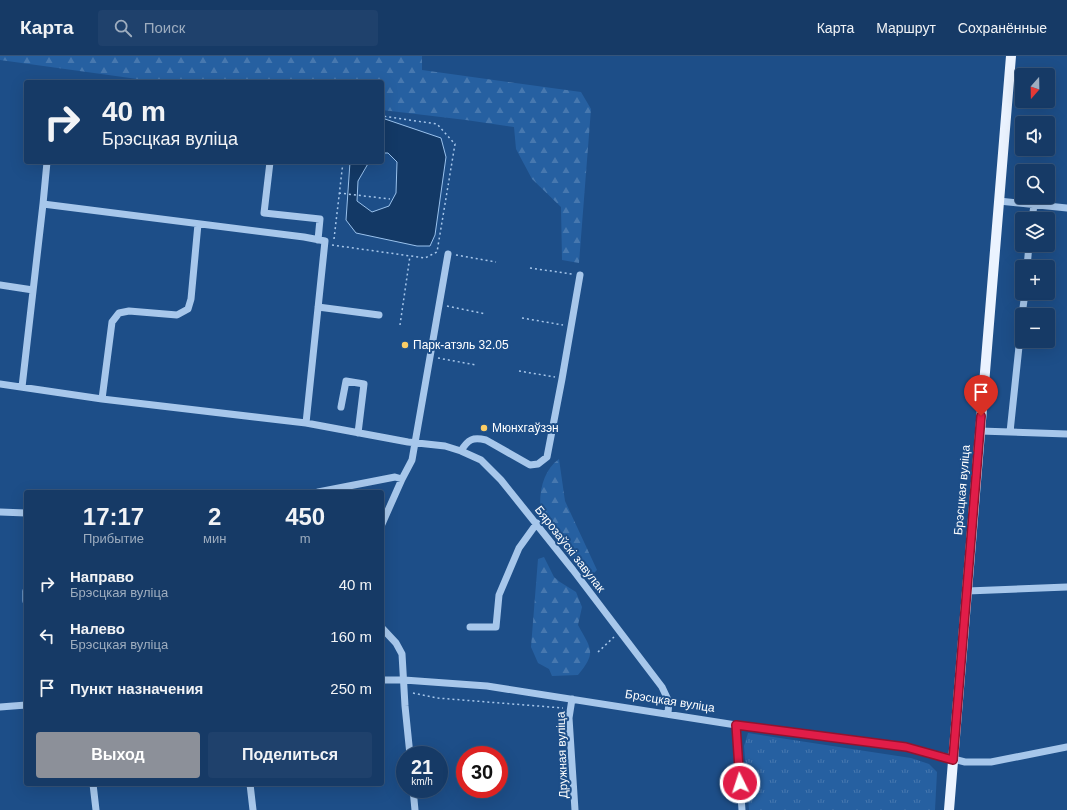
<!DOCTYPE html>
<html lang="ru">
<meta charset="utf-8">
<style>
:root{--surface:#163a66;--page:#1f416c;--text:#f1f3f6;--muted:#9eadbf;--line:#35547a;--accent:#8c9099}
body{margin:0;font-family:Arial,sans-serif;background:var(--page);color:var(--text);height:100vh;display:flex;flex-direction:column;font-size:15px;white-space:nowrap}
*{box-sizing:border-box;margin:0}
p{font-size:13px;color:var(--muted)}
.icon{flex:none;width:22px;height:22px;fill:none;stroke:currentColor;stroke-width:2;stroke-linecap:round;stroke-linejoin:round}
.map{position:relative;flex:1;overflow:hidden}
.panel{position:absolute;left:24px;top:434px;width:360px;height:296px;display:flex;flex-direction:column;background:var(--surface);border-radius:4px;box-shadow:0 4px 16px #0002,0 0 0 1px var(--line)}
.panel>*{flex:none}
.hud{position:absolute;left:24px;top:24px;width:360px;height:84px;border-radius:4px;box-shadow:0 4px 16px #0002,0 0 0 1px var(--line);background:#163a66;color:var(--text);overflow:hidden}
.needle{width:26px;rotate:200deg}
.tools{position:absolute;left:1015px;top:12px;display:grid;gap:8px}
.tools a{display:grid;place-items:center;width:40px;height:40px;border-radius:4px;background:var(--surface);box-shadow:0 4px 16px #0002,0 0 0 1px var(--line);font-size:20px}
.speed{position:absolute;left:396px;top:690px;display:flex;gap:8px;font-size:20px;font-weight:700;text-align:center}
.speed>*{display:grid;place-content:center;width:52px;height:52px;border-radius:50%;background:var(--surface);box-shadow:0 4px 16px #0002,0 0 0 1px var(--line);line-height:1}
.speed small{font-size:10px;font-weight:400}
.speed .limit{border:6px solid #d22;background:#fff;color:#111}
.pin{position:absolute;display:grid;place-items:center;width:34px;height:34px;color:#fff;margin:-41px -17px;border-radius:50% 50% 50% 0;rotate:-45deg;box-shadow:0 0 4px #0007}
.pin .icon{rotate:45deg}
.me{position:absolute;width:44px;margin:-22px;rotate:356deg;stroke-linejoin:round;filter:drop-shadow(0 0 3px #0008)}
.turn{display:flex;align-items:center;gap:14px;height:84px;padding:0 12px;font-size:18px}
.turn .icon{width:52px;height:52px;stroke-width:2.5}
.turn b{display:block;font-size:28px;line-height:34px}
.eta{display:flex;justify-content:space-evenly;align-items:center;height:68px;text-align:center}
.eta b{font-size:24px;font-weight:700;line-height:28px}
.primary-button{display:flex;gap:8px;margin-top:auto;padding:8px 12px}
.primary-button a{flex:1;height:46px;border-radius:4px;background:var(--accent);color:#fff;font-size:16px;font-weight:700;line-height:46px;text-align:center}
.primary-button a+a{background:var(--page);color:var(--text)}
ul{padding:0;list-style:none}
li{display:flex;align-items:center;gap:12px;height:52px;padding:0 12px}
li div{flex:1}
li b{display:block;font-size:15px}
li em{font-style:normal}
header{display:flex;align-items:center;gap:24px;box-sizing:border-box;height:56px;padding:0 20px;background:var(--surface);border-bottom:1px solid var(--line)}
header strong{font-size:19px}
nav{display:flex;gap:22px;margin-inline-start:auto;font-size:14px}
.search{width:280px;height:36px;background:var(--page);display:flex;align-items:center;gap:10px;box-sizing:border-box;padding:0 14px;border-radius:4px;color:var(--muted);font-size:15px}
.map>svg:first-child{display:block}
.grass{fill:url(#grass-tufts)}
.forest{fill:url(#forest-firs)}
.water{fill:#133966;stroke:#9ac2ed}
.lines{fill:none;stroke-linecap:round;stroke-linejoin:round}
.path{stroke:#a7c7eb;stroke-width:1.5;stroke-dasharray:2 3;stroke-linecap:butt}
.minor{stroke:#a7c7eb;stroke-width:7}
.major{stroke:#ebf3ff;stroke-width:10}
.route-casing{stroke:#92132f;stroke-width:10}
.route{stroke:#e11d48;stroke-width:7}
.poi-dot{fill:#fbcd65;stroke:#1d4e88;stroke-width:1.5}
.labels{text-anchor:middle;dominant-baseline:central;stroke-width:4;stroke-linejoin:round;paint-order:stroke}
.poi-label{font-size:12px;fill:#fff;stroke:#1d4e88;text-anchor:start}
.street-label{font-size:12px;fill:#fff;stroke:#1d4e88}
</style>
<header>
<strong>Карта</strong>
<div class="search"><svg class="icon" aria-label="search" viewBox="0 0 24 24"><circle cx="10" cy="10" r="6"/><path d="M15 15l6 6"/></svg>Поиск</div>
<nav><a>Карта</a><a>Маршрут</a><a>Сохранённые</a></nav>
</header>
<div class="map">
<svg width="1067" height="754" viewBox="0 0 1067 754">
<defs>
<pattern id="grass-tufts" width="24" height="20" patternUnits="userSpaceOnUse"><rect width="24" height="20" fill="#2660a1"/><path d="M3 7l-1-3M5 7V3M7 7l1-3M15 17l-1-3M17 17v-4M19 17l1-3" fill="none" stroke="#4778af"/></pattern>
<pattern id="forest-firs" width="22" height="20" patternUnits="userSpaceOnUse"><rect width="22" height="20" fill="#2660a1"/><path d="M5 1l3.5 6h-7zM16 11l3.5 6h-7z" fill="#4778af"/></pattern>
</defs>
<rect width="100%" height="100%" fill="#1d4e88"/>
<!-- grass -->
<path class="grass" d="M748,677L911,702L929,708L937,716L935,754H749L744,690Z"/>
<!-- forest -->
<path class="forest" d="M0,0H422V14L581,36L591,53L579,207L562,204L561,151L532,123L516,93L514,71L466,64L382,54V26H159L0,4Z
M559,403L565,445L597,514L594,517L589,518L580,515L541,456C538,438 543,414 559,403Z
M544,501L554,521L560,526L576,536L582,551L578,569C591,593 597,596 578,619L552,620L549,613L538,607L531,591L538,503Z"/>
<!-- water -->
<path class="water" d="M382,62L441,82L446,101L435,179L430,190H417L356,177L346,164L350,106H369L358,125L357,145L372,156L389,150L396,137L397,106L388,97H382Z"/>
<g class="lines">
<!-- path -->
<path class="path" d="M339,137L390,143
M334,183L343,106
M332,189L425,202L437,196L455,88L437,68L382,60
M456,199L496,206
M530,212L572,218
M447,250L486,258
M522,262L563,269
M400,269L410,200
M438,302L476,309
M519,315L555,321
M598,596L614,581
M413,637L437,642L563,652"/>
<!-- minor -->
<path class="minor" d="M270,106L264,157L320,163L318,184
M999,145L1067,152
M43,148L47,106
M1032,163L1034,149
M1027,211L1029,189
M0,229L33,234
M318,251L379,259
M1022,259L1025,237
M0,328L102,343L306,367L408,386L445,390L461,395L481,404L501,424L573,514L662,631L669,646L668,657
M22,331L43,148L304,181L325,185L306,367
M102,343L112,266L119,257L129,255L177,259L188,253L191,243L198,168
M341,351L346,325L364,328L358,377
M980,375L1067,378
M1010,376L1022,262
M461,395C468,383 473,381 486,384L530,409L538,408L547,401L562,323L580,219
M318,436L395,421L402,423L412,404L448,198
M0,456L26,457
M382,468L402,423
M26,535V545
M967,535L1067,531
M470,571H496L499,539L519,492L537,467
M382,572L396,587L402,598L405,650L410,699
M382,624H404L487,630L736,669L906,691L965,706H991L1067,691
M572,643L569,662L575,754
M0,651L26,649
M736,669L742,754
M93,728L96,754
M250,728L253,754
M413,733L415,754"/>
<!-- major -->
<path class="major" d="M949,754L1011,0"/>
</g>
<g class="lines">
<defs>
<path id="route" d="M740,727L736,669L906,691L953,704L981,360"/>
</defs>
<!-- route casing -->
<use href="#route" class="route-casing"/>
<!-- route -->
<use href="#route" class="route"/>
</g>
<!-- markers -->
<g class="poi-dot">
<circle cx="405" cy="289" r="4"/>
<circle cx="484" cy="372" r="4"/>
</g>
<g class="labels">
<!-- poi labels -->
<g class="poi-label">
<text x="413" y="289">Парк-атэль 32.05</text>
<text x="492" y="372">Мюнхгаўзэн</text>
</g>
<!-- street labels -->
<g class="street-label">
<text transform="translate(962 434) rotate(-85)">Брэсцкая вуліца</text>
<text transform="translate(570 493) rotate(52)">Бярозаўскі завулак</text>
<text transform="translate(670 645) rotate(9)">Брэсцкая вуліца</text>
<text transform="translate(562 699) rotate(-92)">Дружная вуліца</text>
</g>
</g>
</svg>
<div class="tools">
<a><svg class="needle" viewBox="-14 -14 28 28"><path d="M0-13l5 13h-10z" fill="#e53935"/><path d="M0 13l5-13h-10z" fill="#9eadbf"/></svg></a>
<a><svg class="icon" aria-label="sound" viewBox="0 0 24 24"><path d="M4 9h4l5-4v14l-5-4H4zM17 9q2 3 0 6"/></svg></a>
<a><svg class="icon" aria-label="search" viewBox="0 0 24 24"><circle cx="10" cy="10" r="6"/><path d="M15 15l6 6"/></svg></a>
<a><svg class="icon" aria-label="layers" viewBox="0 0 24 24"><path d="M12 4l9 5-9 5-9-5zM3 14l9 5 9-5"/></svg></a>
<a>+</a>
<a>−</a>
</div>
<div class="speed"><div>21<small>km/h</small></div><div class="limit">30</div></div>
<div class="pin" style="left:981px;top:360px;background:#d93025"><svg class="icon" aria-label="arrive" viewBox="0 0 24 24"><path d="M6 21V4h12l-3 4 3 4H6"/></svg></div>
<svg class="me" style="left:740px;top:727px" viewBox="-20 -20 40 40"><circle r="17" fill="#e11d48" stroke="#fff" stroke-width="3"/><path d="M0-11L8 9 0 5-8 9z" fill="#fff"/></svg>
<div class="hud">
<div class="turn"><svg class="icon" aria-label="right" viewBox="0 0 24 24"><path d="M7 20v-9h11M14 6l5 5-5 5"/></svg><div><b>40 m</b>Брэсцкая вуліца</div></div>
</div>
<section class="panel">
<div class="eta">
<div><b>17:17</b><p>Прибытие</p></div>
<div><b>2</b><p>мин</p></div>
<div><b>450</b><p>m</p></div>
</div>
<ul>
<li><svg class="icon" aria-label="right" viewBox="0 0 24 24"><path d="M7 20v-9h11M14 6l5 5-5 5"/></svg><div><b>Направо</b><p>Брэсцкая вуліца</p></div><em>40 m</em></li>
<li><svg class="icon" aria-label="left" viewBox="0 0 24 24"><path d="M17 20v-9H6M10 6l-5 5 5 5"/></svg><div><b>Налево</b><p>Брэсцкая вуліца</p></div><em>160 m</em></li>
<li><svg class="icon" aria-label="arrive" viewBox="0 0 24 24"><path d="M6 21V4h12l-3 4 3 4H6"/></svg><div><b>Пункт назначения</b></div><em>250 m</em></li>
</ul>
<div class="primary-button"><a>Выход</a><a>Поделиться</a></div>
</section>
</div>
